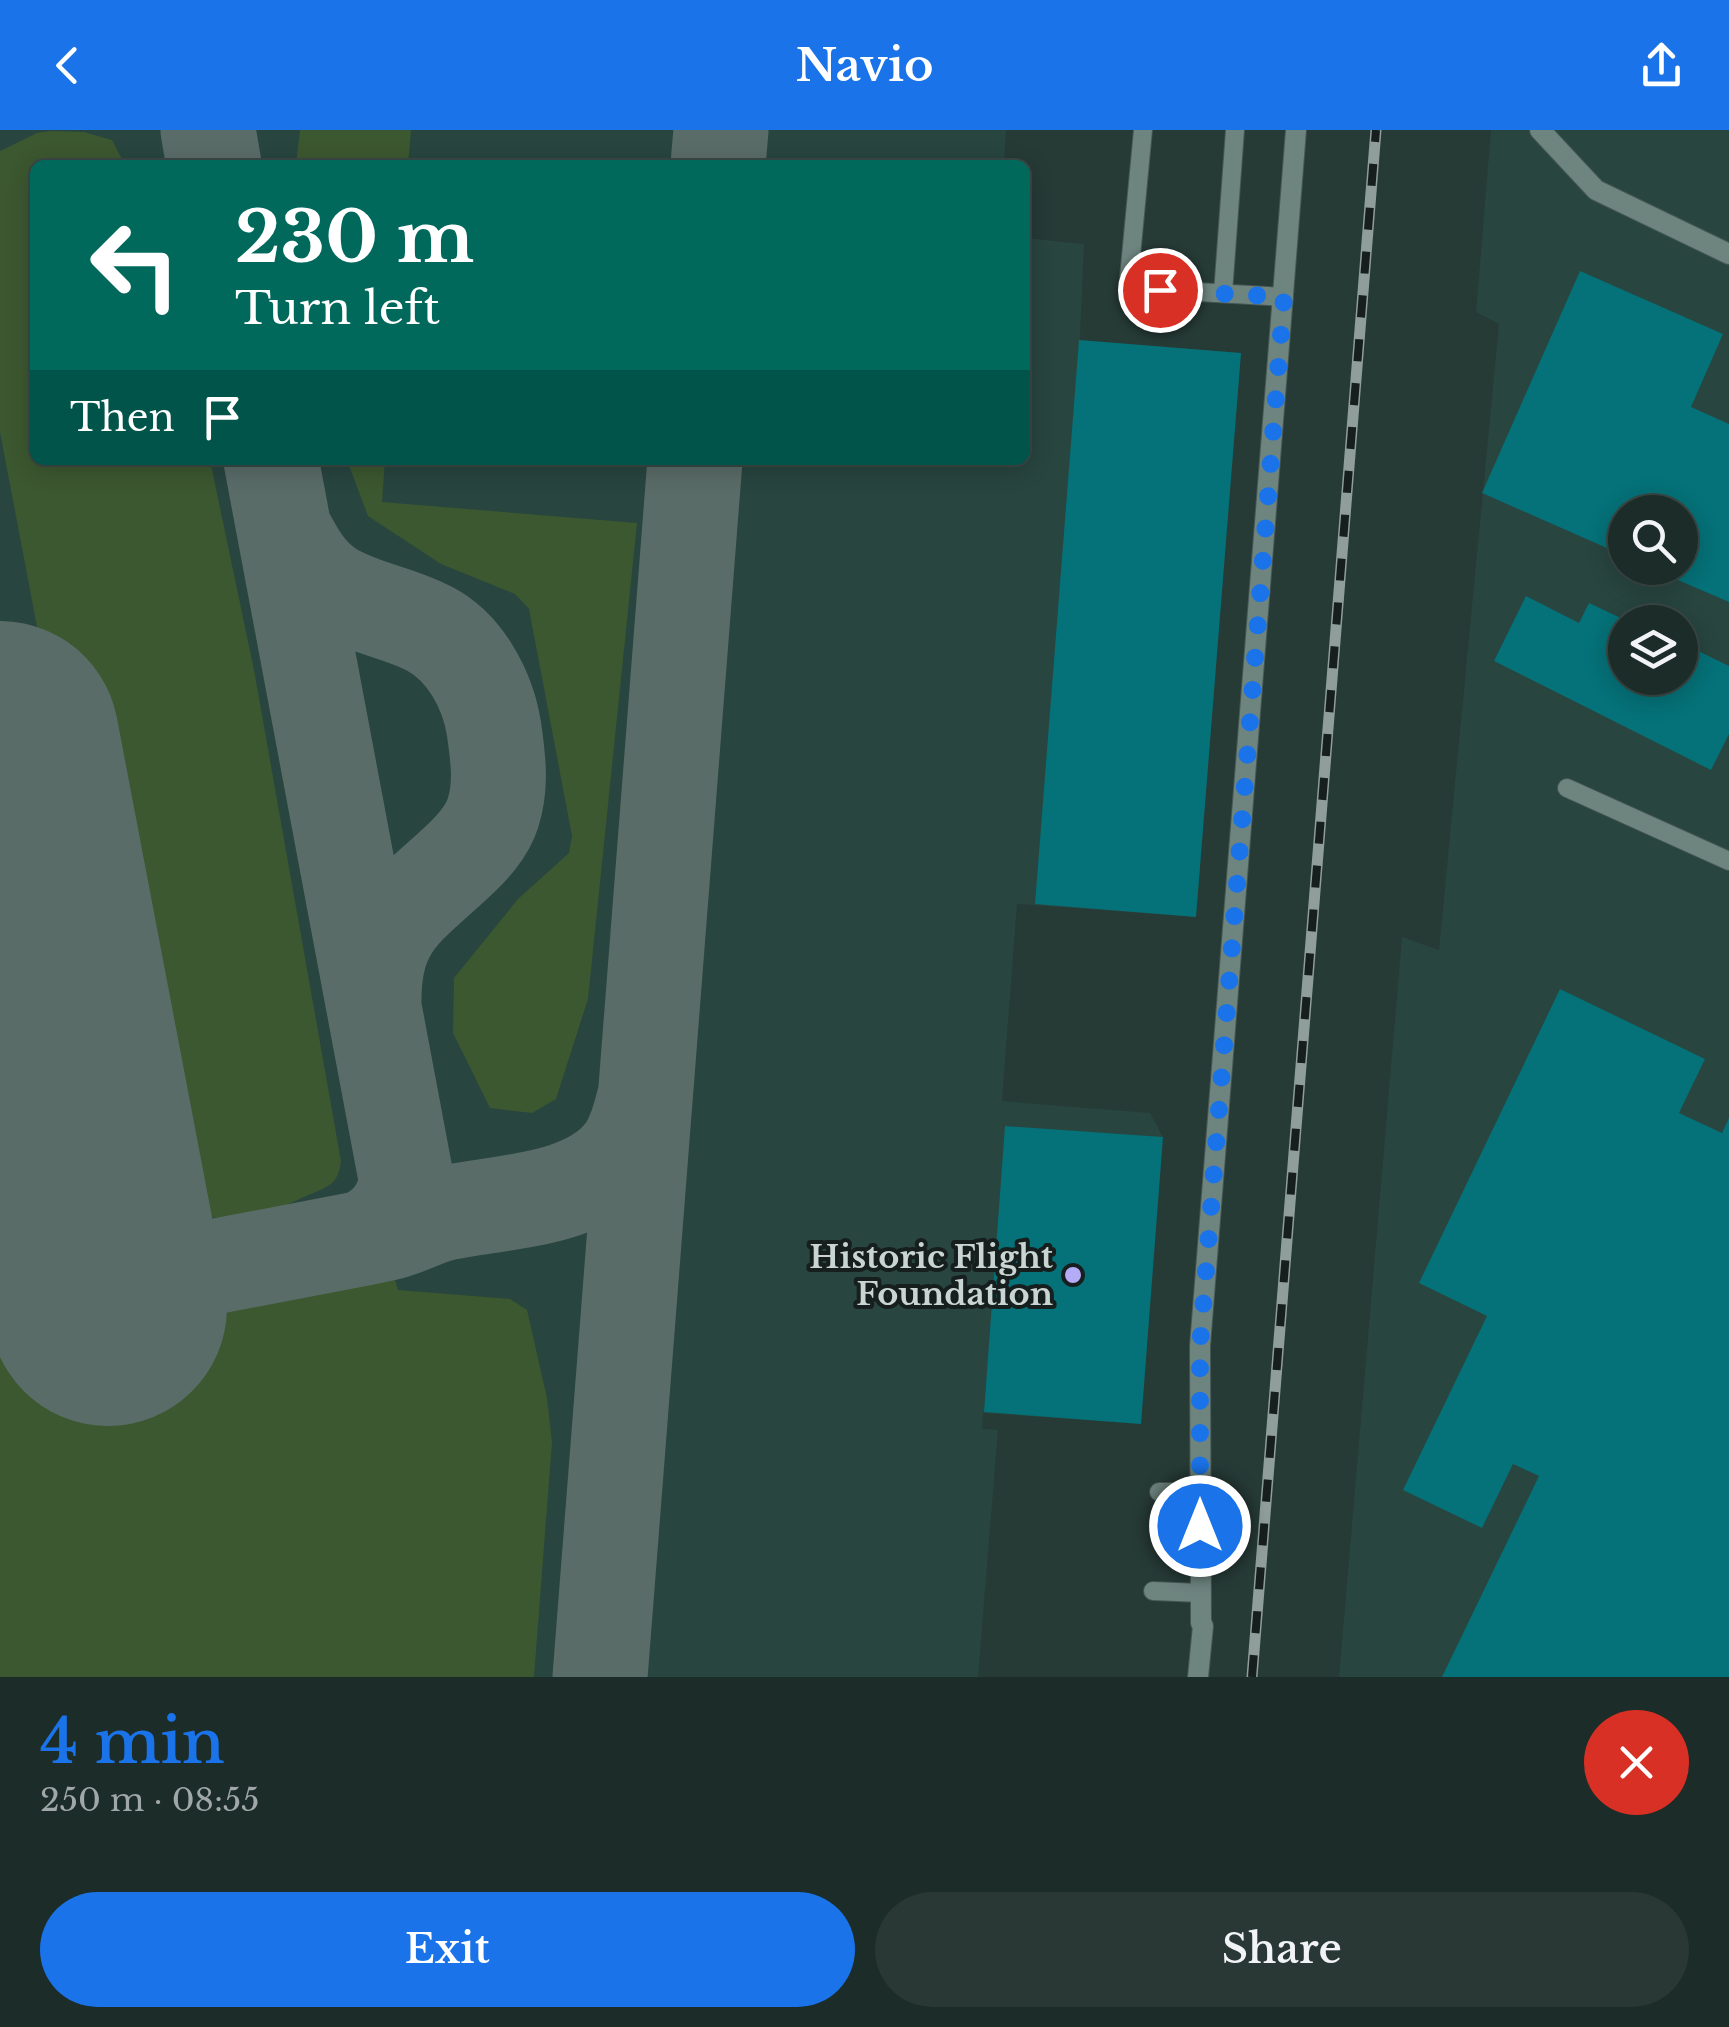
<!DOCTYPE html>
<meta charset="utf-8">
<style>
:root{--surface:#1c2c28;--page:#293834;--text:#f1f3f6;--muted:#a0a7a8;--line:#3a4845;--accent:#1a73e8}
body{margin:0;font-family:"Libre Baskerville",serif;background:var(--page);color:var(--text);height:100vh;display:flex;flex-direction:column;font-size:38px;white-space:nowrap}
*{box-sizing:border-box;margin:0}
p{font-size:32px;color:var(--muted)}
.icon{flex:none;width:55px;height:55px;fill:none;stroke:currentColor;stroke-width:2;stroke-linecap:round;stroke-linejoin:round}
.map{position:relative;height:1547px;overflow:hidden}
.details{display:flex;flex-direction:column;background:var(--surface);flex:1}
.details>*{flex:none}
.hud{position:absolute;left:30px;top:30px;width:1000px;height:305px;border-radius:15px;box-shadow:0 5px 25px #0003,0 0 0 2px var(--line);background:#00695c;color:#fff;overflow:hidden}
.fabs{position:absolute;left:1608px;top:365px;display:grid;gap:20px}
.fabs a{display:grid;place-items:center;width:90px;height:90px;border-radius:50%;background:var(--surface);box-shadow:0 5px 25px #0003,0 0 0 2px var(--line);font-size:50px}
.pin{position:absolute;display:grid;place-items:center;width:85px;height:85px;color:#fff;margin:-42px;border:5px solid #fff;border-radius:50%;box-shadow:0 2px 10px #0007}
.me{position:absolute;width:110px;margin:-55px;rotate:0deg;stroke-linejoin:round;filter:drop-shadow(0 0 8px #0008)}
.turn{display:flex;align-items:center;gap:35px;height:210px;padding:0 40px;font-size:45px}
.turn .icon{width:130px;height:130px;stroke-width:2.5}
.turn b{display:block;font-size:70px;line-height:85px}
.then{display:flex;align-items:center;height:95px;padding:0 40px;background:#0003;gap:20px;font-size:38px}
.round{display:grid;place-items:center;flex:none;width:105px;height:105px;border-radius:52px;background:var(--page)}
.head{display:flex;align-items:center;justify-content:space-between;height:170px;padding:0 40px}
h1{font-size:60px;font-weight:600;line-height:75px;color:var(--accent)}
.action{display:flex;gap:20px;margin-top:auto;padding:20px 40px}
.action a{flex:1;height:115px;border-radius:60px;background:var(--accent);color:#fff;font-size:40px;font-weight:600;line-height:115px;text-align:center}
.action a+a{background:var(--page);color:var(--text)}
header{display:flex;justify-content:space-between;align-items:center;height:130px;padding:0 40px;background:var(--accent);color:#fff;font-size:45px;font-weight:600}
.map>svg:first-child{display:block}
.built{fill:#28453f;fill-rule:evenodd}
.green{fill:#3c5830}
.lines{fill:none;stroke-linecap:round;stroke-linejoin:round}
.taxiway{stroke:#5a6c68;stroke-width:95}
.runway{stroke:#5a6c68;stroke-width:238}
.building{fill:#057178}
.service-casing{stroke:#465753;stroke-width:20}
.minor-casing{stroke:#465753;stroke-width:22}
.tertiary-casing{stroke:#465753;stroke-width:22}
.service{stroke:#6e847f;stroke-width:18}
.minor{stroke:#6e847f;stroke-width:20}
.tertiary{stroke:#6e847f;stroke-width:20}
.rail-casing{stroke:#8f9e9a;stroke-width:11}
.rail{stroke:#161f1d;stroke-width:8;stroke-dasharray:22;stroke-linecap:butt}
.route{stroke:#1a73e8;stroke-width:18;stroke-dasharray:0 32.4}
.poi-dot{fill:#b5acf8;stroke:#161f1d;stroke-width:4}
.labels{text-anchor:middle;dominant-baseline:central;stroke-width:8;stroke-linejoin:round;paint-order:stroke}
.poi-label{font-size:32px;font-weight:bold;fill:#c9d5d2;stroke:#161f1d;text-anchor:end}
</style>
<header><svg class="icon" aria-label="back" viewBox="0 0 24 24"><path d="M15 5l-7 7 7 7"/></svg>Navio<svg class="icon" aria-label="share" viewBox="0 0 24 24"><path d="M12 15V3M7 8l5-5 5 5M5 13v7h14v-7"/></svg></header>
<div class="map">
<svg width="1729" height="1547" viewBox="0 0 1729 1547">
<rect width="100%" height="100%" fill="#263a36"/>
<!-- built -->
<path class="built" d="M0,0H1006L1004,35H35V330H1025V108L1084,114L1080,210L1241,223L1196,787L1017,774L1002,971L1150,983L1163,1007L1141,1294L983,1283L982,1299L998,1300L978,1547H0Z
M1491,0H1729V1547H1339L1402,807L1439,820L1499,194L1476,182ZM1625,382H1680V438H1625ZM1625,492H1680V548H1625Z"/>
<!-- green -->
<path class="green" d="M300,0H411L408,35H296Z
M50,1L84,2L112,10L125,35H35V330H210L254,540L341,1031C338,1057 326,1057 304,1067C244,1096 212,1088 148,1081L0,302V21L37,3Z
M347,330H385L382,372L637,393L588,869L556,969L532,983L490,978L453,903L454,848L518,769L569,723L572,706L529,479L515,464L441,434L368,386Z
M0,940L65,1282L182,1260L167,1185L395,1150L398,1160L510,1169L527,1180L547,1268L552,1312L534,1547H0Z"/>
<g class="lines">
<!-- taxiway -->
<path class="taxiway" d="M208,0L214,35
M718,35L721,0
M271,330L407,1053C400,1080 389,1095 364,1108
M284,399C296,422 308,445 331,459C361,478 399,482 430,499C466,518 488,561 494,599C498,627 502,655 493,683C487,702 472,718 457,732C408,778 374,795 374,869
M100,1134L119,1144L160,1147L364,1108C374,1106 385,1104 395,1101C412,1096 428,1087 446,1083C504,1071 588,1071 625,1020C635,1005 640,987 644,970
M600,1547L695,330"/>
<!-- runway -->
<path class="runway" d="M0,610L108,1177"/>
</g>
<!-- building -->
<path class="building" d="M1580,141L1723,204L1691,277L1729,294V472L1650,438H1680V382H1625V426L1482,363Z
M1079,210L1241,223L1196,787L1035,774Z
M1526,466L1579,493L1589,473L1625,490V548H1680V516L1682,513L1729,536V604L1711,640L1494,531Z
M1560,859L1705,929L1679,983L1722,1003L1729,988V1547H1442L1539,1346L1513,1334L1482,1398L1403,1360L1487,1186L1419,1153Z
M1005,996L1163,1007L1141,1294L984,1282Z"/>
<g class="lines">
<defs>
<path id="service" d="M1143,0L1128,158L1284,167
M1223,163L1235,0
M1567,658L1729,731
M1159,1362H1200
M1153,1461L1200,1463"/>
<path id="minor" d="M1540,0L1596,60L1729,124"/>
<path id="tertiary" d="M1198,1547L1203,1496L1201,1493L1200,1216L1296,0"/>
</defs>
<!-- service casing -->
<use href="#service" class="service-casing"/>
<!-- minor casing -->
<use href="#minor" class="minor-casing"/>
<!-- tertiary casing -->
<use href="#tertiary" class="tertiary-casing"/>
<!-- service -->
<use href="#service" class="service"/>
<!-- minor -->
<use href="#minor" class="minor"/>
<!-- tertiary -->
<use href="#tertiary" class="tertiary"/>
<defs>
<path id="rail" d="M1252,1547L1376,0"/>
</defs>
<!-- rail casing -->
<use href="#rail" class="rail-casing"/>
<!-- rail -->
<use href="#rail" class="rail"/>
</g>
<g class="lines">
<!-- route -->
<path class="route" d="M1160,160L1284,167L1200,1216V1396"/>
</g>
<!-- markers -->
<circle class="poi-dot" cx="1073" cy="1145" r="10"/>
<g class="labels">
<!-- poi labels -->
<g class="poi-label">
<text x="1053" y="1127">Historic Flight<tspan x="1053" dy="37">Foundation</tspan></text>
</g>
</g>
</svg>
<div class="fabs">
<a><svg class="icon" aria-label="search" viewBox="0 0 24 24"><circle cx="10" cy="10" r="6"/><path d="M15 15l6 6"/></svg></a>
<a><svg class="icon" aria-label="layers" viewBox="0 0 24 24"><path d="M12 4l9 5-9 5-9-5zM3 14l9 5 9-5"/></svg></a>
</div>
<div class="pin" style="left:1160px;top:160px;background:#d93025"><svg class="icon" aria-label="arrive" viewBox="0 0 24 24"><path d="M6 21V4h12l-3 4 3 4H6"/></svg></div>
<svg class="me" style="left:1200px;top:1396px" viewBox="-20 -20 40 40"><circle r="17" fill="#1a73e8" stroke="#fff" stroke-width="3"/><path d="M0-11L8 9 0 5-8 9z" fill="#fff"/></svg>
<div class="hud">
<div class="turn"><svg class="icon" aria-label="left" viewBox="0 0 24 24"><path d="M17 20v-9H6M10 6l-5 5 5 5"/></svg><div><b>230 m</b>Turn left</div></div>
<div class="then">Then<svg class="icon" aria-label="arrive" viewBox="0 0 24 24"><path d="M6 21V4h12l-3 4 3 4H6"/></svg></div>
</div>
</div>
<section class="details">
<div class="head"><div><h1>4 min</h1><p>250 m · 08:55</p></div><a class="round" style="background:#d93025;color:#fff"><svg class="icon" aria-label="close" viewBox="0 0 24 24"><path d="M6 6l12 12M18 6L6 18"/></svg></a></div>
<div class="action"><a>Exit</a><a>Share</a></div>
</section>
